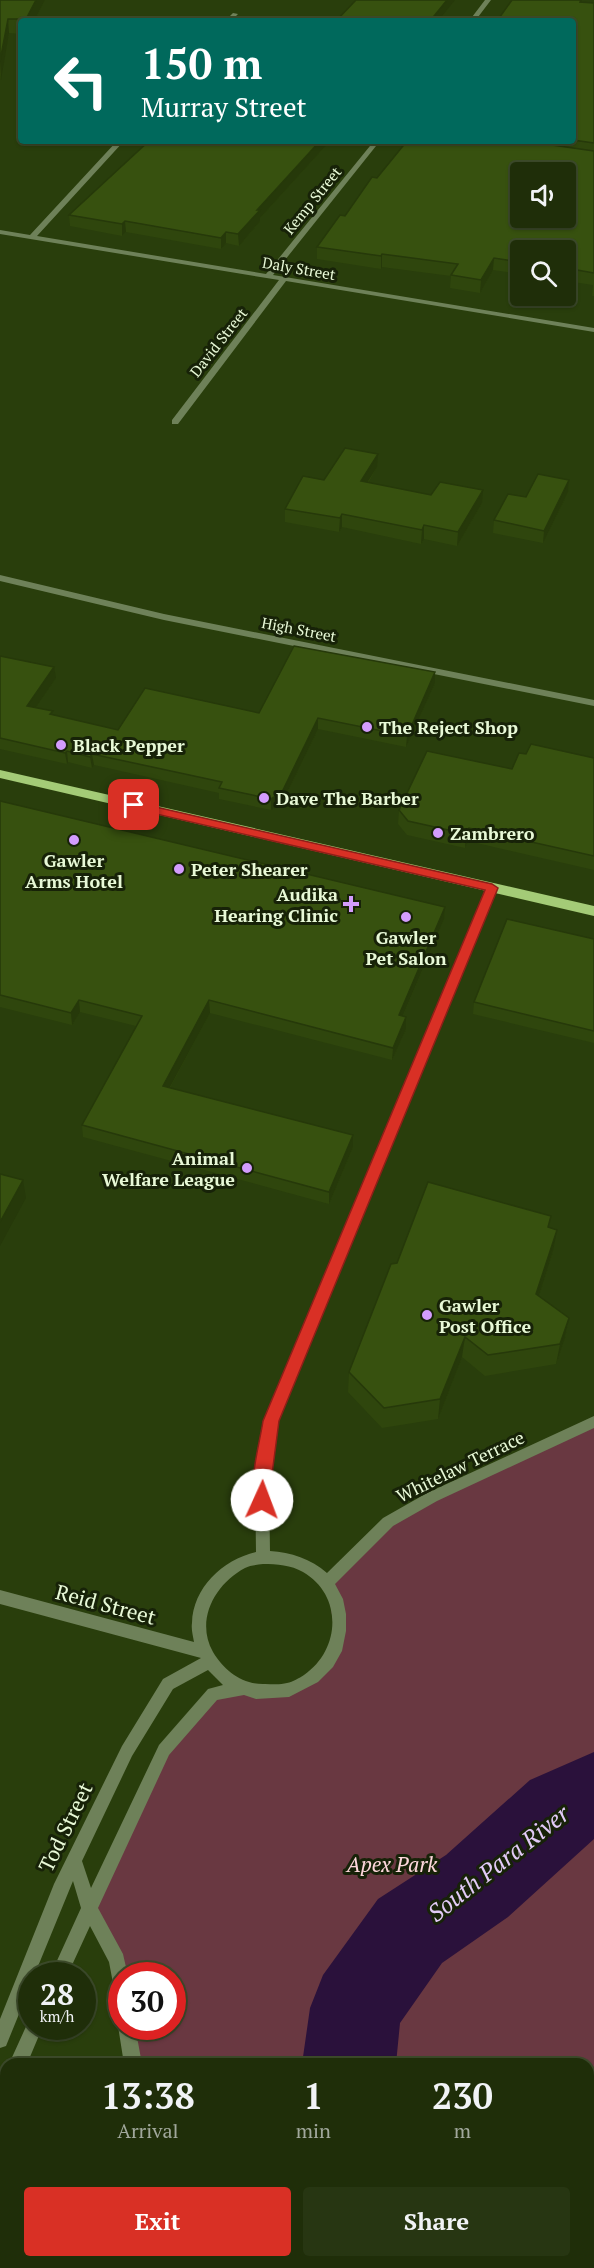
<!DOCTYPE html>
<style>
:root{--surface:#1f2e09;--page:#273612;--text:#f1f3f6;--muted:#a1a89c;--line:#3c4a2a;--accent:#d93025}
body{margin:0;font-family:"PT Serif",serif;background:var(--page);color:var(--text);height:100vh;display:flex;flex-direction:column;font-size:22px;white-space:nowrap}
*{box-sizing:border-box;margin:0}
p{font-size:20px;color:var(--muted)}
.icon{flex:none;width:33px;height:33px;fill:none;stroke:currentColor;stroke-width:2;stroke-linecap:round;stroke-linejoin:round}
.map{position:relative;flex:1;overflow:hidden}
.panel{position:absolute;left:0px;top:2058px;width:594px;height:210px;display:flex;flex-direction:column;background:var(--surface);border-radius:18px 18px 0 0;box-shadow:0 2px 4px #0004,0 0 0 2px var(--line)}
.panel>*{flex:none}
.hud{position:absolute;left:18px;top:18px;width:558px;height:126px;border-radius:6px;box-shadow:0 2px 4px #0004,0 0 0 2px var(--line);background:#00695c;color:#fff;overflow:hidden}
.tools{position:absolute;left:510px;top:162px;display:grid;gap:12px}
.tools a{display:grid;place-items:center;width:66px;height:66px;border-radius:6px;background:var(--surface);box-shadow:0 2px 4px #0004,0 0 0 2px var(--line);font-size:30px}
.speed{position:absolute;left:18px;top:1962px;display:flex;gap:12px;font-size:30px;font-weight:700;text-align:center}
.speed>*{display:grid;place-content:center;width:78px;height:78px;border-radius:50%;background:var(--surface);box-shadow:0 2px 4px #0004,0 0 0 2px var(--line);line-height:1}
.speed small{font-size:15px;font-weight:400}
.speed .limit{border:9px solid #d22;background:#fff;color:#111}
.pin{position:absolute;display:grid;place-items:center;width:51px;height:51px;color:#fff;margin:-26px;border-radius:12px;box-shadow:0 3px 9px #0006}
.me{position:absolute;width:66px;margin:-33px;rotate:2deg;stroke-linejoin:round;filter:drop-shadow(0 0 4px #0008)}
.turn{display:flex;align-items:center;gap:21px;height:126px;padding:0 24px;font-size:27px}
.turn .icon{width:78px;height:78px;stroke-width:2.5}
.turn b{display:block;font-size:42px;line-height:51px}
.eta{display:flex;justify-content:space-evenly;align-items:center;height:102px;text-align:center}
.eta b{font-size:36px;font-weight:600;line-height:42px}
.primary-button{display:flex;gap:12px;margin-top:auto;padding:12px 24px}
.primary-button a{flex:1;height:69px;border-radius:6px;background:var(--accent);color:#fff;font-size:24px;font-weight:600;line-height:69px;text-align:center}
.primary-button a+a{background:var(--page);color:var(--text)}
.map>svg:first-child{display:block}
.green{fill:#693841}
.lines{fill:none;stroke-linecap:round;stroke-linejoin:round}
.river{fill:#2a113b;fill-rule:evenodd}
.street{fill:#6e8159;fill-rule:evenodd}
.primary{fill:#a4cb77;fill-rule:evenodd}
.wall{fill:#2f460d}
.shaded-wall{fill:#26390a}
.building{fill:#37510f;stroke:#26390a;stroke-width:1.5;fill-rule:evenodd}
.route{fill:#d93025;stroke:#8d1f18;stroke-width:1.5}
.poi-dot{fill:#d39cfd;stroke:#172208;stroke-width:2}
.labels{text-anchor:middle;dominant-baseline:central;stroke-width:6;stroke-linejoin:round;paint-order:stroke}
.far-street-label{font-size:15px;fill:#e8f9d7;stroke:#172208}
.poi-label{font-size:18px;font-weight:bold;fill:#e8f9d7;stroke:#172208;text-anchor:start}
.street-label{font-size:18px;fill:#e8f9d7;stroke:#172208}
.near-street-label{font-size:21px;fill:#e8f9d7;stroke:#172208}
.near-park-label{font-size:21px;font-style:italic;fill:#fed7dc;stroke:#172208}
.near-water-label{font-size:24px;font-style:italic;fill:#e3cbf8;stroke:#172208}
</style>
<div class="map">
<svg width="594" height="2268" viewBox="0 0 594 2268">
<rect width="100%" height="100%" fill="#293e0c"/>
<!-- green -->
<path class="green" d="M594,1422V2268H173L172,2262H588V2064H133L126,2027L172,2026V1976H122L89,1907L164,1750L213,1694L299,1687L337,1647L327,1583L388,1522Z"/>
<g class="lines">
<!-- river -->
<path class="river" d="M594,1752V1839L508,1917L442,1963L400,2023L396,2064H302L310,2008L323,1975L378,1899L446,1855L530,1780Z
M440,2262H545L548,2268H443Z"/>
<!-- street -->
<path class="street" d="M485,0H491L475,21H469Z
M233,13L238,14L231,21H225Z
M117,141H124L37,236L266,274L374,141H380L273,275L594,328V332L286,281L178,424H172V420L279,280L0,234V230L30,235Z
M0,575L164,614L594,700V706L164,620L0,581Z
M492,884L497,888L278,1421L269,1481L270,1551C291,1552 311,1559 327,1573L383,1518L427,1493L594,1416V1428L437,1501L393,1526L335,1584L343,1599L346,1614V1631L342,1651L333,1667L318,1682L289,1697L256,1699L244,1695L217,1700L169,1755L98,1908L123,1954L128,1976H122V2001L116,1999L109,1962L90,1926L67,1976H50L81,1908L73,1881L34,1976H32V1982L6,2046L0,2048V2019L54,1884L122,1746L163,1679L201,1658L0,1604V1590L194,1642C193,1636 191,1629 192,1623C193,1588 222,1560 256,1552L255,1481L264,1421L487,888ZM263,1564C277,1564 291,1565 303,1572C343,1595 341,1650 304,1675C299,1678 293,1682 287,1683C280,1685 272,1684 265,1684C242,1685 224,1670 213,1652C195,1620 215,1584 245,1568C250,1565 257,1565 263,1564ZM208,1670L223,1685L208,1689L159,1745L91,1888L82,1861L132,1756L173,1689Z
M32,2019V2026H43L27,2064H9L29,2020Z
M122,2019V2026H135L142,2064H124L118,2026Z
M6,2081V2109L0,2112V2084Z
M163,2262H181L182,2268H164Z"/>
<!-- primary -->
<path class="primary" d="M0,770L594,906V916L0,778Z"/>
</g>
<!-- wall -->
<path class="wall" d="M0,0H45L34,21H21V34L9,33L0,80Z
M587,0L586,2L594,3V296H592L593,285L566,281V250H520V274L493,270L480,293L450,288L451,276L382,267L381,269L317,259V247L345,216L407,141H573V21Z
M149,141H330L260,218V221L239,246L226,243L221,249L126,232L122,236L70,226L69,215Z
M377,467L368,483L431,495L482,503L457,546L424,539L421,544L342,527L339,532L285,522V509L324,480Z
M569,480L568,492L543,543L493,533L494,520L526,497Z
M0,656L56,678L35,708L53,715L118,730L259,713L435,672V683L406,747L318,729L282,803L271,810L219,799V793L94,765L92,768L68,762L67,764L0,749Z
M526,754L594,758V870L468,841L465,848L407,835L398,824L399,810L512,769Z
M0,801L445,907L444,919L403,1016L406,1029L392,1060L210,1013L170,1088L353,1135V1147L329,1204L83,1137L82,1125L136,1026L80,1012L72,1025L0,1007Z
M594,939V1043L473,1014L474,1002Z
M549,1228L553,1251L539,1296L569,1318L565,1338L556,1364L485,1376L462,1357L438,1419L382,1428L348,1392L349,1372L397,1263Z"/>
<!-- shaded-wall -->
<path class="shaded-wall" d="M36,0H45L34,21H26V19Z
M447,0H455L438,21H430Z
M8,19L9,33L1,80L0,61Z
M320,141H330L260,218V221L239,246L238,234L257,210Z
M125,221L126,232L122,236V224Z
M226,232V243L221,249V238Z
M382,254V267L381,269V256Z
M494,258L493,270L480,293L481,280Z
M378,454L377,467L360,494L361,481Z
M569,480L568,492L543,543L544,531Z
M483,490L482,503L457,546L458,532Z
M342,514V527L339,532L340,518Z
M424,525V539L421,544L422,530Z
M54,667L56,678L29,717L27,706Z
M435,672V683L406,747L407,736Z
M318,718V729L282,803L271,810V799Z
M67,751L68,762L67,764L65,753Z
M92,754L94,765L92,768L90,757Z
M469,828L468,841L465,848L466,834Z
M445,907L444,919L398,1027L399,1015Z
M79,1000L80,1012L72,1025L71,1013Z
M209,1000L210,1013L164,1098L163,1086Z
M406,1017V1029L392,1060L393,1048Z
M353,1135V1147L329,1204V1192Z
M23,1180L26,1198L0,1246V1222Z
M557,1230L553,1251L533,1315L536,1294Z
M569,1318L565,1338L556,1364L560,1344Z
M465,1337L462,1357L438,1419L440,1399Z
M57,2262H64L62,2268H55Z"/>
<!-- building -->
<path class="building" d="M0,0H36L26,19H8L0,61Z
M356,0H447L430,21H336Z
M512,0H581L580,2L594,3V143L573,140V21H497Z
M149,141H320L257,210H260L238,234L226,232L221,238L125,221L122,224L69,215Z
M407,141H524L594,151V273L566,268V250H520V262L494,258L481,280L451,275L458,264L382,254L381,256L317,247L340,215L345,216L372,177L377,178ZM520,172H566V218H520Z
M345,448L378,454L361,481L431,495L440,482L483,490L458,532L424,525L422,530L342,514L340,518L285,509L303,476L324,480Z
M538,474L569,480L544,531L494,520L508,494L526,497Z
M294,646L435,672L407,736L318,718L282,792L271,799L219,788L222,782L92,754L90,757L67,751L65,753L0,738V656L54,667L27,706L53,711L50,714L118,730L145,688L259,713Z
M531,744L594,758V856L469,828L466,834L408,821L399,810L427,751L512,769L519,753L526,754Z
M0,801L445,907L399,1015L406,1017L393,1048L209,1000L163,1086L353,1135L329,1192L82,1125L142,1016L79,1000L71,1013L0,995Z
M507,919L594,939V1031L474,1002Z
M0,1174L23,1180L0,1222Z
M428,1182L551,1216L548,1227L557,1230L536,1294L569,1318L560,1344L488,1355L465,1337L440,1399L384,1408L349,1372L391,1264L397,1263Z
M6,2190V2262H57L55,2268H0V2205Z"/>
<!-- route -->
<path class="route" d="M134,802L492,884L498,888L279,1421L268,1505L262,1507L256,1505C247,1486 260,1442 263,1421L485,890L130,808V803Z"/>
<!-- markers -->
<g class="poi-dot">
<circle cx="367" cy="727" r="6"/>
<circle cx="61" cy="745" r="6"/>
<circle cx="264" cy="798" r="6"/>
<circle cx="438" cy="833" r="6"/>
<circle cx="74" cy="840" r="6"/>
<circle cx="179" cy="869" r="6"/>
<path d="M348 895h6v6h6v6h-6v6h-6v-6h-6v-6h6z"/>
<circle cx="406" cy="917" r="6"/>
<circle cx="247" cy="1168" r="6"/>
<circle cx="427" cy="1315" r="6"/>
</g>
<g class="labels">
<!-- far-street labels -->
<g class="far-street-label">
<text transform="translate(312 200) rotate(-51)">Kemp Street</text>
<text transform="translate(299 268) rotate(10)">Daly Street</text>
<text transform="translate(218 342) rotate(-52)">David Street</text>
<text transform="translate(299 629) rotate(11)">High Street</text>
</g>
<!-- poi labels -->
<g class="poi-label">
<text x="379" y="727">The Reject Shop</text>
<text x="73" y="745">Black Pepper</text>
<text x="276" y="798">Dave The Barber</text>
<text x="450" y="833">Zambrero</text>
<text x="74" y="860" text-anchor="middle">Gawler<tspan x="74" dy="21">Arms Hotel</tspan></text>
<text x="191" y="869">Peter Shearer</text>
<text x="338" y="894" text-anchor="end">Audika<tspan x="338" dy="21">Hearing Clinic</tspan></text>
<text x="406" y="937" text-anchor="middle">Gawler<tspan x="406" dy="21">Pet Salon</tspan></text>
<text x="235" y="1158" text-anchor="end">Animal<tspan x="235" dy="21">Welfare League</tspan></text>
<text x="439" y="1305">Gawler<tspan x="439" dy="21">Post Office</tspan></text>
</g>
<!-- street labels -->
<g class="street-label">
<text transform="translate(460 1466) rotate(-26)">Whitelaw Terrace</text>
</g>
<!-- near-street labels -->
<g class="near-street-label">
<text transform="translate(106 1604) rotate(15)">Reid Street</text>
<text transform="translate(65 1827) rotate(-64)">Tod Street</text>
</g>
<!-- near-park labels -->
<g class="near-park-label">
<text x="392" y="1864">Apex Park</text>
</g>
<!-- near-water labels -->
<g class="near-water-label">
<text transform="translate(498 1863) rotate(-38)">South Para River</text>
</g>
</g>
</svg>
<div class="tools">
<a><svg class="icon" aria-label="sound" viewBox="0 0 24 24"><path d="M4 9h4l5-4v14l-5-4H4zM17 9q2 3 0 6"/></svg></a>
<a><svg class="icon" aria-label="search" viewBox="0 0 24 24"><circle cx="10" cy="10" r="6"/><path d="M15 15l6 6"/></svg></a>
</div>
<div class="speed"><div>28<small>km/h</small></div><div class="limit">30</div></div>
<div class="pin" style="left:134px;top:805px;background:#d93025"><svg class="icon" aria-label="arrive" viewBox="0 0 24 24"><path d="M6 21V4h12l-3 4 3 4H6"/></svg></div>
<svg class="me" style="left:262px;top:1500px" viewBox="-20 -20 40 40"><circle r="19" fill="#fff"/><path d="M0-13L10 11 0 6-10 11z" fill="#d93025"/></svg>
<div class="hud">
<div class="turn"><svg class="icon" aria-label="left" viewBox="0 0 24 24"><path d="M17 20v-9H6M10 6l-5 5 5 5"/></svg><div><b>150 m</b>Murray Street</div></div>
</div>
<section class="panel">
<div class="eta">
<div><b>13:38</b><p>Arrival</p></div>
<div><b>1</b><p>min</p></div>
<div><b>230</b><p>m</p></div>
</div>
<div class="primary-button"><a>Exit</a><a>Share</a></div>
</section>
</div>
